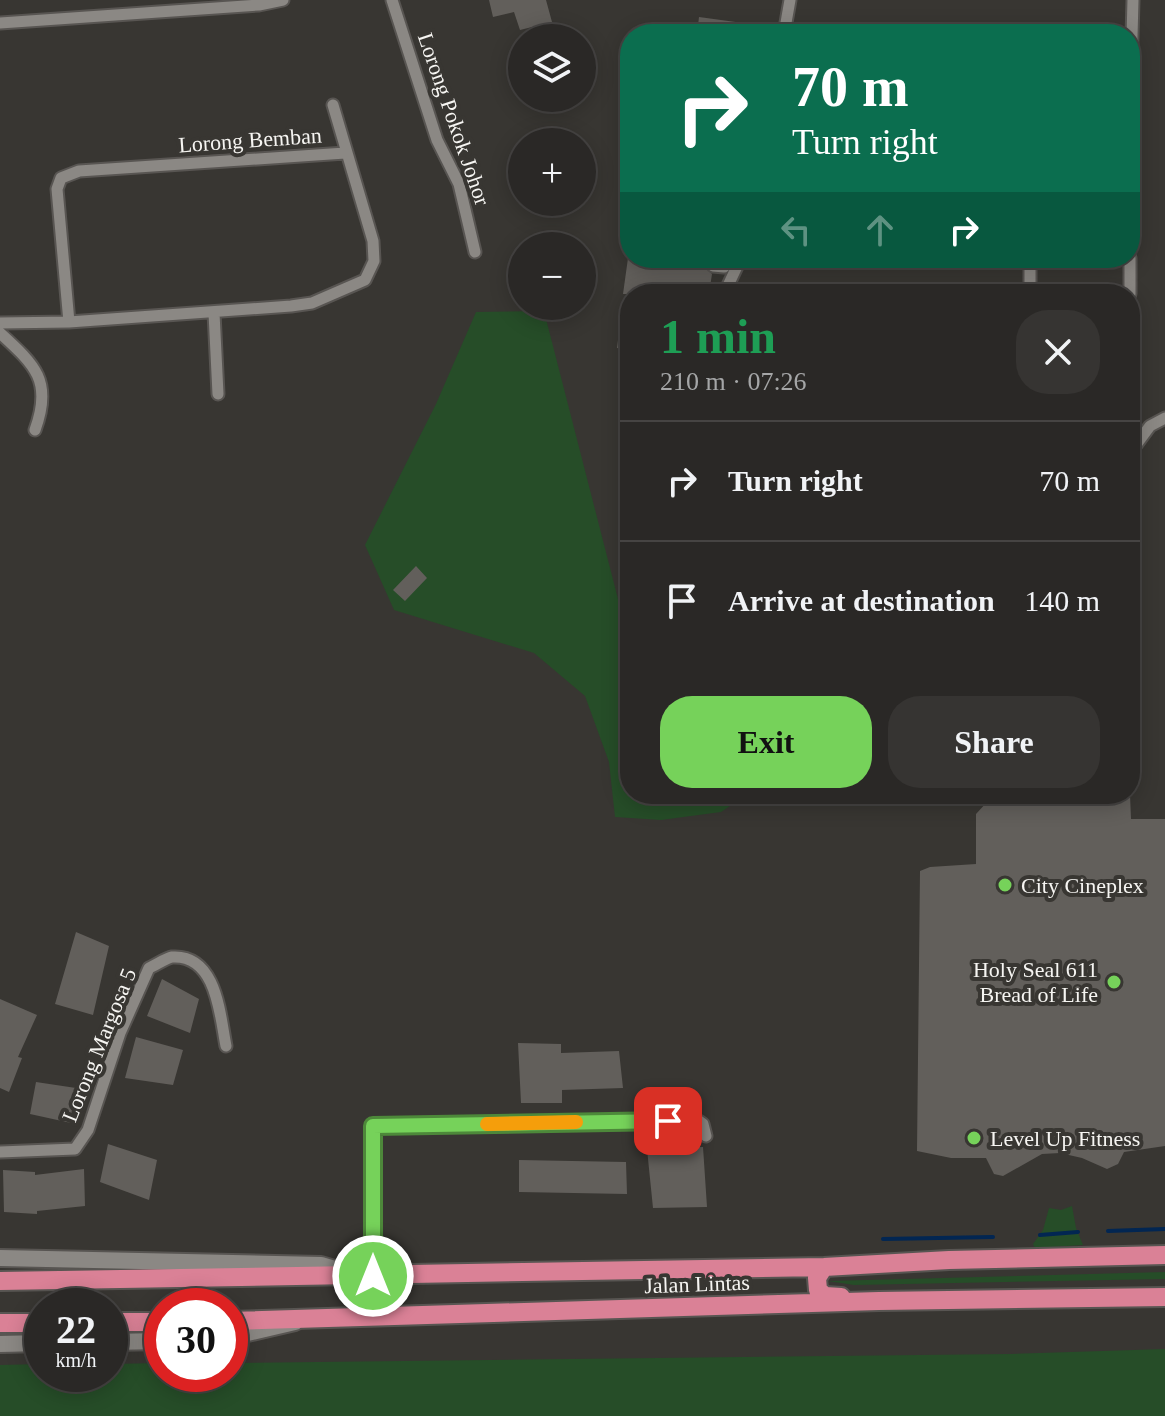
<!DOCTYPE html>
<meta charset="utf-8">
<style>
:root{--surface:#2a2826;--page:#363432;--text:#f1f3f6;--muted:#a5a6a7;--line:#464443;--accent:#76d25a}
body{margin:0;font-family:"Times New Roman",serif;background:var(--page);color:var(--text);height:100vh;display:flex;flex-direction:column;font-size:30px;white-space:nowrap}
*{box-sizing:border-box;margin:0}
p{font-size:26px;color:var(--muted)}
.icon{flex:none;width:44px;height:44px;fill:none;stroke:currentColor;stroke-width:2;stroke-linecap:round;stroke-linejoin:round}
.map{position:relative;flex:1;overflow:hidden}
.panel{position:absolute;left:620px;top:284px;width:520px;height:520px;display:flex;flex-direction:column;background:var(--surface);border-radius:32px;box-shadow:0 4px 20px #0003,0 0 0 2px var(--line)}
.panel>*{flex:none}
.top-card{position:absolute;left:620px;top:24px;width:520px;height:244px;border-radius:32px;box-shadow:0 4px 20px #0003,0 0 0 2px var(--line);background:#0b6e4f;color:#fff;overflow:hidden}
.fabs{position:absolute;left:508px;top:24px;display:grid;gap:16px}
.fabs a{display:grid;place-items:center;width:88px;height:88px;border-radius:50%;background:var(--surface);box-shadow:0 4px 20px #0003,0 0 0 2px var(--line);font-size:40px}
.speed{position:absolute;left:24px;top:1288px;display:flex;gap:16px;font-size:40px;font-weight:700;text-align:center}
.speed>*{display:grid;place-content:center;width:104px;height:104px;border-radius:50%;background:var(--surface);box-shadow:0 4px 20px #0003,0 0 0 2px var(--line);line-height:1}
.speed small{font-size:20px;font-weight:400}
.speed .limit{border:12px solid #d22;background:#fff;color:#111}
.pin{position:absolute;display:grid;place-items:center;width:68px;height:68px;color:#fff;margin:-34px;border-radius:16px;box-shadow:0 4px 12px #0006}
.me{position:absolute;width:88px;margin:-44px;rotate:0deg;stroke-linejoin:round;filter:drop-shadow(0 0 6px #0008)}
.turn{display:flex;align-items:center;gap:28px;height:168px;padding:0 40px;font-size:36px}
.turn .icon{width:104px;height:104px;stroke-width:2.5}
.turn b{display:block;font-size:56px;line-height:68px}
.lanes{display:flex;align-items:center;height:76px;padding:0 40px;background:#0003;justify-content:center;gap:40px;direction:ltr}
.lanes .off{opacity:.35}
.round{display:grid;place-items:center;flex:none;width:84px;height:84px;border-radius:32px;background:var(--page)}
.overview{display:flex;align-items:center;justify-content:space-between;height:136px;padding:0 40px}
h1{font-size:48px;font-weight:700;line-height:60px;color:#1e9e55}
.primary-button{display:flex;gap:16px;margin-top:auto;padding:16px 40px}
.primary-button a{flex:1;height:92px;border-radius:32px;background:var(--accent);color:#111;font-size:32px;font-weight:700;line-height:92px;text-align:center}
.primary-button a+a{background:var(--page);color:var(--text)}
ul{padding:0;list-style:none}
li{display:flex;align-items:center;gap:24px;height:120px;padding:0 40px;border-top:2px solid var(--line)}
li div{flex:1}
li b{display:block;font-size:30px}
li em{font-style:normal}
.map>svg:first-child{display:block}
.green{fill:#264d28}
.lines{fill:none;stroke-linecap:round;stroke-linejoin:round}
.stream{stroke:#022652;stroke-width:4}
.building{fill:#625f5b}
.minor-casing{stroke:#585552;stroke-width:15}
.secondary-casing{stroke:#585552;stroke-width:20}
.trunk-casing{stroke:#585552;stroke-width:22}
.minor{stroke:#8b8884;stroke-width:11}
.secondary{stroke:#8b8884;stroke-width:16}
.trunk{stroke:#da8196;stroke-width:18}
.route-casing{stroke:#4d883a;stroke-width:20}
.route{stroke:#76d25a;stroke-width:14}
.slow{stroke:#f59e0b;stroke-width:14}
.poi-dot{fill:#76d25a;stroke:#383632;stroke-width:3}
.labels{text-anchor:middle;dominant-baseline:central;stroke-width:8;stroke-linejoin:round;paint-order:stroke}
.street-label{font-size:22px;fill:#f6f5f2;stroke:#383632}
.poi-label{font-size:22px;fill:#f6f5f2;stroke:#383632;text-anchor:start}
</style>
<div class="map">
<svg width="1165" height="1416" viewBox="0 0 1165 1416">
<rect width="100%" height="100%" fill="#383632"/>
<!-- green -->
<path class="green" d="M544,311L618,599L630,592V794H748L721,812L661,820L615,817L609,762L585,696L534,653L394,610L365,545L436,404L476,312Z
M1072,1206L1076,1228L1083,1245L1035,1248L1033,1244L1043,1230L1049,1208L1061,1210Z
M1165,1272V1279L854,1285L828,1281Z
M1165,1349V1416H0V1365L42,1364V1374H110V1364L162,1363V1374H230V1363L1010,1354Z"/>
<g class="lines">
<!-- stream -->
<path class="stream" d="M1108,1231L1165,1229
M1040,1235L1078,1232
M883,1239L993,1237"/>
</g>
<!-- building -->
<path class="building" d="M489,0H546L552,22L520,30L514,12L493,17Z
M699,17L743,23L742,34H697Z
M628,258H710L705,266L712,274L709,294H623Z
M623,300H630V350L617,348Z
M416,566L427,578L405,601L393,590Z
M1130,794L1131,819H1165V1146L1124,1152L1118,1164L1107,1169L1082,1158L1060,1153L1042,1154L1003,1176L994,1174L986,1158H951L917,1151L920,871L930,867L976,864V814L987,802Z
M76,932L109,946L93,1015L55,1004Z
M162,979L199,999L190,1033L147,1016Z
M0,999L37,1015L18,1057L22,1058L9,1092L0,1088Z
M136,1037L183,1050L173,1085L125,1078Z
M518,1043L561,1044V1053L619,1051L623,1088L562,1090V1103H521Z
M36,1082L76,1088L71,1123L30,1114Z
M108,1144L157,1160L149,1200L100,1182Z
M703,1147L707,1207L653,1208L647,1149Z
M519,1160L626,1162L627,1194L519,1192Z
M84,1169L85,1206L37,1211V1214L4,1212L3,1170L35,1172V1175Z"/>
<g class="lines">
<defs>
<path id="minor" d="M392,0L437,140L459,184L475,252
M0,23L259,5L283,0
M784,34L790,0
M1130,108L1133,0
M713,266L724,267L732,258
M724,294L741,258
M1030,294V258
M1130,294V258
M214,313L218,394
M69,322L57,189L61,178L79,171L345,153
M0,323L69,322L291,306L312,303L365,280L374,261L373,241L333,105
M0,333C35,365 53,381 35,430
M1130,453L1150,426L1165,418
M0,1152L75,1149L88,1130L120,1033L149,968C156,965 166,958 172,957C217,954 220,1016 226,1046
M373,1276V1126L699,1121L703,1124L706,1136"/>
<path id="secondary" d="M0,1258L321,1265L345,1272
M230,1337L295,1322
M110,1342L162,1341
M0,1344L42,1343"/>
<path id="trunk" d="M824,1267L817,1278L818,1290L825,1296L841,1297
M0,1281L824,1267L949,1260L1165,1255
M230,1321L879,1301L1165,1297
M110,1322H162
M0,1323H42"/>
</defs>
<!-- minor casing -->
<use href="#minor" class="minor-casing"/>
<!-- secondary casing -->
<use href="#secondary" class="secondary-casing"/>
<!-- trunk casing -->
<use href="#trunk" class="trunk-casing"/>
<!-- minor -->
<use href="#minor" class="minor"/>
<!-- secondary -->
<use href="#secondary" class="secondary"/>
<!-- trunk -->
<use href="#trunk" class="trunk"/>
</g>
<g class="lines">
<defs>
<path id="route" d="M373,1276V1126L668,1121"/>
</defs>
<!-- route casing -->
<use href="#route" class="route-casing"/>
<!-- route -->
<use href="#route" class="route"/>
<!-- slow -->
<path class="slow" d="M487,1124L576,1122"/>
</g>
<!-- markers -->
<g class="poi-dot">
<circle cx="1005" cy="885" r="8"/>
<circle cx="1114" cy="982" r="8"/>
<circle cx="974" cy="1138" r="8"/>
</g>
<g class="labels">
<!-- street labels -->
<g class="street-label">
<text transform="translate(454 119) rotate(71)">Lorong Pokok Johor</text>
<text transform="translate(250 140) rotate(-4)">Lorong Bemban</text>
<text transform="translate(99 1045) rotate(-68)">Lorong Margosa 5</text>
<text transform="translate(697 1284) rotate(-2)">Jalan Lintas</text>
</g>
<!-- poi labels -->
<g class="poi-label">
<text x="1021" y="885">City Cineplex</text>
<text x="1098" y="969" text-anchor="end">Holy Seal 611<tspan x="1098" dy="25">Bread of Life</tspan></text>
<text x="990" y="1138">Level Up Fitness</text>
</g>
</g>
</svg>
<div class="fabs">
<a><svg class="icon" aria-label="layers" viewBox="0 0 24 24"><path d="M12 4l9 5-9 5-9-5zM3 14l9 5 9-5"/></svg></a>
<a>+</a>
<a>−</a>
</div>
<div class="speed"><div>22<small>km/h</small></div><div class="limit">30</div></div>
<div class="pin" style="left:668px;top:1121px;background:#d93025"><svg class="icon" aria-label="arrive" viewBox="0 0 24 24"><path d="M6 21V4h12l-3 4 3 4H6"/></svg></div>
<svg class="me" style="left:373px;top:1276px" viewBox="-20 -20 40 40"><circle r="17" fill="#76d25a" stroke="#fff" stroke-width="3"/><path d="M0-11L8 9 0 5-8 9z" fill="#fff"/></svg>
<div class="top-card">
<div class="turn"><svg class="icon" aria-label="right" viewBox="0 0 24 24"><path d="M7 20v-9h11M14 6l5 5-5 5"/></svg><div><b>70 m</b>Turn right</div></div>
<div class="lanes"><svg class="icon off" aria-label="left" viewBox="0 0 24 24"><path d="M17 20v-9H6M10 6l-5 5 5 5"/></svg><svg class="icon off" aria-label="ahead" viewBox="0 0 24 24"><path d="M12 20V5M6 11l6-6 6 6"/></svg><svg class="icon" aria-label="right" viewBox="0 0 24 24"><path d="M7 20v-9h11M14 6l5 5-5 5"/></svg></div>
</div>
<section class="panel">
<div class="overview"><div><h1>1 min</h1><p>210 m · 07:26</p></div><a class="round"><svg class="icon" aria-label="close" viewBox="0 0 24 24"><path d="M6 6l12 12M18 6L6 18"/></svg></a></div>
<ul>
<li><svg class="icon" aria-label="right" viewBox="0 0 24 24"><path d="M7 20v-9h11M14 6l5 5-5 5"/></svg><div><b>Turn right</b></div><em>70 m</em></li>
<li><svg class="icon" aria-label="arrive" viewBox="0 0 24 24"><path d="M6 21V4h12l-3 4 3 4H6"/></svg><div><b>Arrive at destination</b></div><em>140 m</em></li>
</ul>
<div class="primary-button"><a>Exit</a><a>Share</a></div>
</section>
</div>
